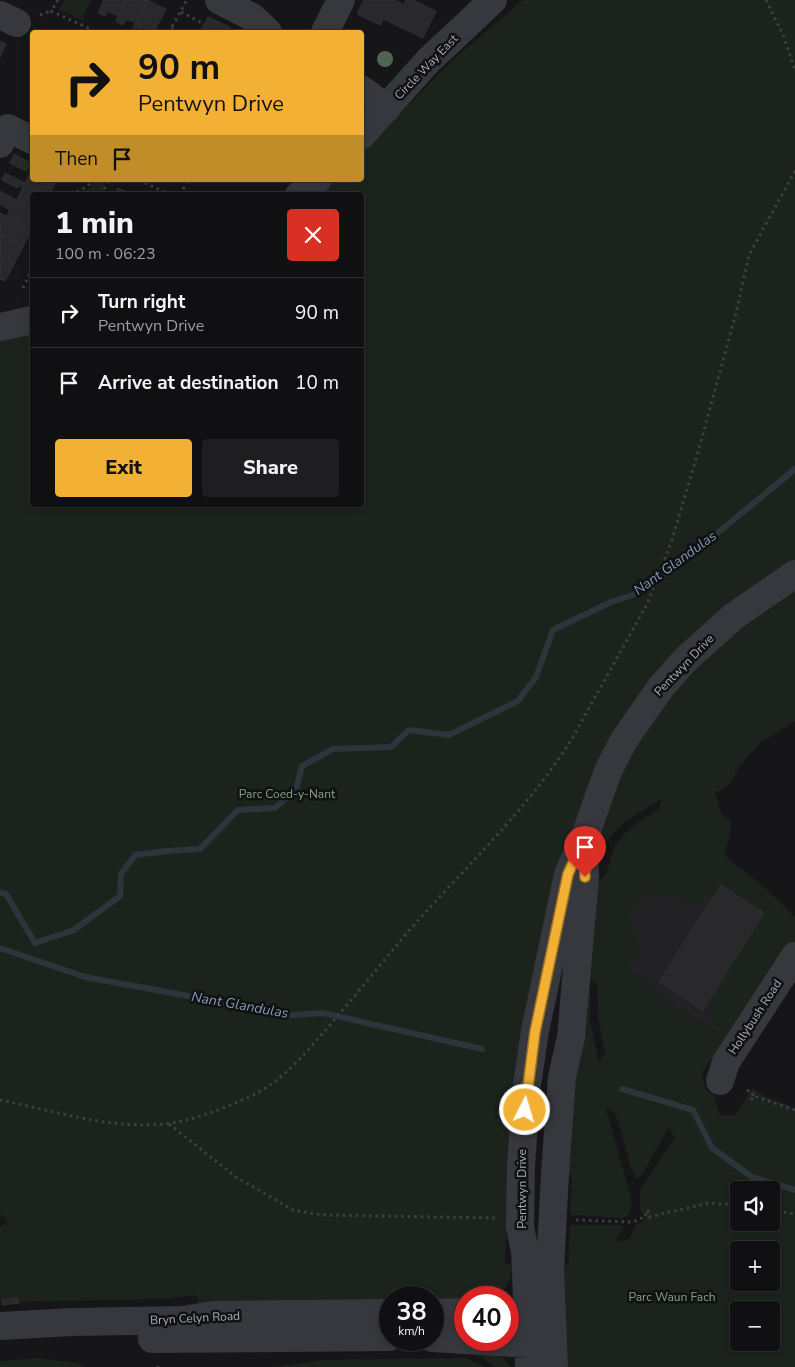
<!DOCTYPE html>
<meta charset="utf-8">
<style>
:root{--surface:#101012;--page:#1e1e20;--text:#f1f3f6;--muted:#9c9d9f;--line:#303032;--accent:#f2b134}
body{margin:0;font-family:"Nunito Sans",sans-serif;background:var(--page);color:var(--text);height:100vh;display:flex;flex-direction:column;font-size:19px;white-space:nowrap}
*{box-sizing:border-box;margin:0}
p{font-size:16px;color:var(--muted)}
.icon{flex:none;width:28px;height:28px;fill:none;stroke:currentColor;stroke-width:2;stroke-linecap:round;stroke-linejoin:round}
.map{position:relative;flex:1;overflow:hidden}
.side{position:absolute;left:30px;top:192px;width:334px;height:315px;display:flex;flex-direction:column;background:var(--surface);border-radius:5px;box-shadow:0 2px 8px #0003,0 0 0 1px var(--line)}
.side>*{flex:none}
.guide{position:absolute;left:30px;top:30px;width:334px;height:152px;border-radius:5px;box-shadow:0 2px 8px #0003,0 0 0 1px var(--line);background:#f2b134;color:#111;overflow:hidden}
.buttons{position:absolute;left:730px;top:1181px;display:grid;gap:10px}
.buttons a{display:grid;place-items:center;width:50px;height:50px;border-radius:5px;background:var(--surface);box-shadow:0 2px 8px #0003,0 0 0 1px var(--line);font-size:25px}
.speed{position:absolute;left:379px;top:1286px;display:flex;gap:10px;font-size:25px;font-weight:700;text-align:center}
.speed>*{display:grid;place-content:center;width:65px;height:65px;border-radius:50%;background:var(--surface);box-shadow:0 2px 8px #0003,0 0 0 1px var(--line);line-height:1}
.speed small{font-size:12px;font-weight:400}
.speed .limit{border:8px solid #d22;background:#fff;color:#111}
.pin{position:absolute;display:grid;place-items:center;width:42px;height:42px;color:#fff;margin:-51px -21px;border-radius:50% 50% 50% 0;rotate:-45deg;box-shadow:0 0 5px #0007}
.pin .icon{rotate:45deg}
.me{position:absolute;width:55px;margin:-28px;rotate:5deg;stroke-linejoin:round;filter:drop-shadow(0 0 4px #0008)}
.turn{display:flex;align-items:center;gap:18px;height:105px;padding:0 25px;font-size:22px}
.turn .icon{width:65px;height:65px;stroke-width:2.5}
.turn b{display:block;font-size:35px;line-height:42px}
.then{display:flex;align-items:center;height:48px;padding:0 25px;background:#0003;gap:10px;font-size:19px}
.round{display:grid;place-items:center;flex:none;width:52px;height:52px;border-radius:5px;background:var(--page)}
.head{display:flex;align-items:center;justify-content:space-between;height:85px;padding:0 25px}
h1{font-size:30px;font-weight:800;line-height:38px}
.action{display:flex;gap:10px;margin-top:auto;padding:10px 25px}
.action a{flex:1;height:58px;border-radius:5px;background:var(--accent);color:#111;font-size:20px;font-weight:800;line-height:58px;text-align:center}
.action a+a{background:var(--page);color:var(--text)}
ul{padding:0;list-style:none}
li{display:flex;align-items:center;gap:15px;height:70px;padding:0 25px;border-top:1px solid var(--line)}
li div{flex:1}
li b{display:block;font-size:19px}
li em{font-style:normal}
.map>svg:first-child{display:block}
.built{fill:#222225}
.green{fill:#1c231d;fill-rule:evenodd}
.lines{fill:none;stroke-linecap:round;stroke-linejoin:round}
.stream{stroke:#2c353c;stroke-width:6}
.building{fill:#29292c;stroke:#303034}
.path{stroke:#3d3f44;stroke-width:3;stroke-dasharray:2.5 4;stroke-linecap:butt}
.minor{stroke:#37383d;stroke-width:28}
.tree{fill:#506452}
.route-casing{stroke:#9d7322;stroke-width:12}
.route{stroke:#f2b134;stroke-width:9}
.labels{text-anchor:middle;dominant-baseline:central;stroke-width:5;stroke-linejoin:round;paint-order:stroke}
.street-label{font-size:12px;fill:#a8adb8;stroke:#111113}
.park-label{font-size:12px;fill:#7fa381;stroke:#111113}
.water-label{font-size:14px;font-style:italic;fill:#7f9bb3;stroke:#111113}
</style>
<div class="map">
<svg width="795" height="1367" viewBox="0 0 795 1367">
<rect width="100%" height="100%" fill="#161618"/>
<!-- built -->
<path class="built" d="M654,836L794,929L726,1037L605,965Z"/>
<!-- green -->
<path class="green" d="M65,0H91L83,16L85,21L59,10Z
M523,0H795V561L599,763L507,1217L505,1264H512C512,1277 507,1292 493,1297C485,1300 473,1297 465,1298V1301H433L432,1298H390V1302L198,1304L197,1295L163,1299L20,1302L19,1296L1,1298L0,1303V1226L7,1223L4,1216L0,1215V335L32,327V505H361V195H313L331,180H361V153L455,58Z
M94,180H107L100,195H76L90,188Z
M795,588V721L761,742L739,767L730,784L715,793L721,813L731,821L730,836L724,854L733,863L762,885L795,917V949L737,1034L721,1029L709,1021L708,1009L727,978L729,967L764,912L721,885L711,896L698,903L651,893L630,911V921L637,935L640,953L631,958L630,968L658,992L662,999L726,1037L702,1073L706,1091L714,1095L720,1115H735L752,1089L766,1097L795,1108V1367H564L562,1265H568L570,1225H623V1229L615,1242L629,1239L636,1225L645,1220L642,1211H640V1190L675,1137L668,1128L642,1175L637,1179L632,1171L616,1115L606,1108L632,1202L628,1216L622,1218L570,1215L572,1175L564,1174L595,845C604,817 613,788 626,762C653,711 693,664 739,628C757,614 776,601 795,588ZM662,800L658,810L641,820L625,833L615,845L606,875L597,882C598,874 599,863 601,854C610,828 639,811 662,800ZM590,978L597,984L598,1017L605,1054L602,1056L599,1063L590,1019ZM739,1190H771V1222H739ZM739,1250H771V1282H739ZM739,1310H771V1342H739Z
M466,1352L501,1356L511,1367H495L481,1357Z
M36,1358L79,1363L84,1367H0V1361Z
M465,1358L486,1367H274L324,1360Z"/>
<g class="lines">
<!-- stream -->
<path class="stream" d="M0,893L6,894L35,943L74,930L120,896L121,874L135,855L167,851L200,849L238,810L275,808L296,790L302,766L333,749L391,747L409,730L449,735L518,701L536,677L553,630L611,602L633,595L680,564L795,469
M0,948L85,977L292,1015L323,1013L482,1049
M622,1089L693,1110L712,1148L752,1177L795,1190"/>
</g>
<!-- building -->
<path class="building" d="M104,0H126L118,16L107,11L105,16L98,13Z
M126,0H147L136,23L126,19L123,25L116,21Z
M147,0L166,9L154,32L142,27L138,32L132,30Z
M364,0H395L404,5L406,0H413L436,11L423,38L383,19L380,25L357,14Z
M208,17L231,28L229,32H200Z
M0,41L6,44L0,57Z
M14,154L32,164V180H57L49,195L25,183L32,169L28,167L26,171L10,163Z
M5,173L49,195H32V208L17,200L23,187L20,185L18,188L2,180Z
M118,188L126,192L125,195H114Z
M0,191L32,208V229L7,216L10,210L0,204Z
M0,213L32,229L23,247L0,235Z
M0,235L23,247L14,264L0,256Z
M0,256L14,264L5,281L0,279Z
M721,885L764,913L702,1010L659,982Z
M18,1297L19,1303L2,1305V1299Z"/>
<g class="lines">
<!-- path -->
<path class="path" d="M58,0L51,11L97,32
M766,0L784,37L795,70
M181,12L204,24
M40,15L51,11
M171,28L181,32
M169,32L187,0
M139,180L171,195
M71,195L88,186L91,180
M101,195L109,180
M180,195L188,180
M23,288L32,269
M747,1090L753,1094L750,1098L754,1100L757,1097L795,1110
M0,1100C62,1112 123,1135 186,1120C208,1115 249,1099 267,1087C291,1071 310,1048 329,1026C355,996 381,964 407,933C463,869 528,810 573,737L647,604L671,543L698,452L736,313L749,255L795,171
M169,1124L236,1177L293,1210L322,1215L497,1218
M771,1210L795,1214
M576,1220L633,1222L646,1216L645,1212L648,1211L649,1217L709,1203L739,1205
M158,1366V1367"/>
<!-- minor -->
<path class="minor" d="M219,0L252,17L268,32
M0,15L17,23
M325,32L341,0
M361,89L387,108
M361,136L428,61L493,0
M0,144L8,128L32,140
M299,195L317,180
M0,327L32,320
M720,1081L726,1062L795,956
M432,1313L465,1312
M0,1326L73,1322L182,1320L213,1315L390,1313
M432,1338L547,1345
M152,1339L390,1337
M529,1367L526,1270L525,1252L520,1227L521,1167L526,1092L535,1031L568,874L584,839L608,771L624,740L661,687L686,659L734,616L795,574
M554,1367L550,1270L555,1174L562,1077L571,1037L585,877L584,855"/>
</g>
<!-- trees -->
<circle class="tree" cx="385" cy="59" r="8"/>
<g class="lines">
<defs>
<path id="route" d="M525,1110L535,1032L568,874L584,839L585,877"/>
</defs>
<!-- route casing -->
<use href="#route" class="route-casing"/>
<!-- route -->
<use href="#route" class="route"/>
</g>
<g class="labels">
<!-- street labels -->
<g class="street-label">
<text transform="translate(426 67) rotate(-46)">Circle Way East</text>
<text transform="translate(684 665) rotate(-46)">Pentwyn Drive</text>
<text transform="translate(755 1017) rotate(-57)">Hollybush Road</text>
<text transform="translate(522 1189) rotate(-90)">Pentwyn Drive</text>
<text transform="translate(195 1318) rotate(-3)">Bryn Celyn Road</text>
</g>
<!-- park labels -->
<g class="park-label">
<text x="287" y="794">Parc Coed-y-Nant</text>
<text x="672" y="1297">Parc Waun Fach</text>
</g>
<!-- water labels -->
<g class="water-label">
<text transform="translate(675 563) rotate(-36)">Nant Glandulas</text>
<text transform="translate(240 1005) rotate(10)">Nant Glandulas</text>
</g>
</g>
</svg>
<div class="buttons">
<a><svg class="icon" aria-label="sound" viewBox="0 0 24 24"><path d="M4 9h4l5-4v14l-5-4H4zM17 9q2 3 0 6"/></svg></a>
<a>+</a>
<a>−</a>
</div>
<div class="speed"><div>38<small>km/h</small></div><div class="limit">40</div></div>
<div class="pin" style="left:585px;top:877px;background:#d93025"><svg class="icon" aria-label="arrive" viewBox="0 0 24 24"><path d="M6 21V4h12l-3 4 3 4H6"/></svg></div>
<svg class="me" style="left:525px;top:1110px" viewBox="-20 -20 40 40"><circle r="17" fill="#f2b134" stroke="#fff" stroke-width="3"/><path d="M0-11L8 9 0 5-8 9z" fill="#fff"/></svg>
<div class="guide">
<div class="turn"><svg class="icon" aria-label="right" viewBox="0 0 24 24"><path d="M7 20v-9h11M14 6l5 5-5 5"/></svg><div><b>90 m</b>Pentwyn Drive</div></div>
<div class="then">Then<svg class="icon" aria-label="arrive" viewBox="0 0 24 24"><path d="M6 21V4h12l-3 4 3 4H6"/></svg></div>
</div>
<section class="side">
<div class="head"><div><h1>1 min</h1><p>100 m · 06:23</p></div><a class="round" style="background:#d93025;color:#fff"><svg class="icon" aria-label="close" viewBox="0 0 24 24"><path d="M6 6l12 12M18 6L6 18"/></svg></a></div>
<ul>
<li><svg class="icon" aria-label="right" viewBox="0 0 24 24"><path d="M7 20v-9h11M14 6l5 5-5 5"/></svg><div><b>Turn right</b><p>Pentwyn Drive</p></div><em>90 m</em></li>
<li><svg class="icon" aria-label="arrive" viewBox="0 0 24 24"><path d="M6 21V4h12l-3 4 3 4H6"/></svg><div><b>Arrive at destination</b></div><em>10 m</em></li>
</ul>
<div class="action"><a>Exit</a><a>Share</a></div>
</section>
</div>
